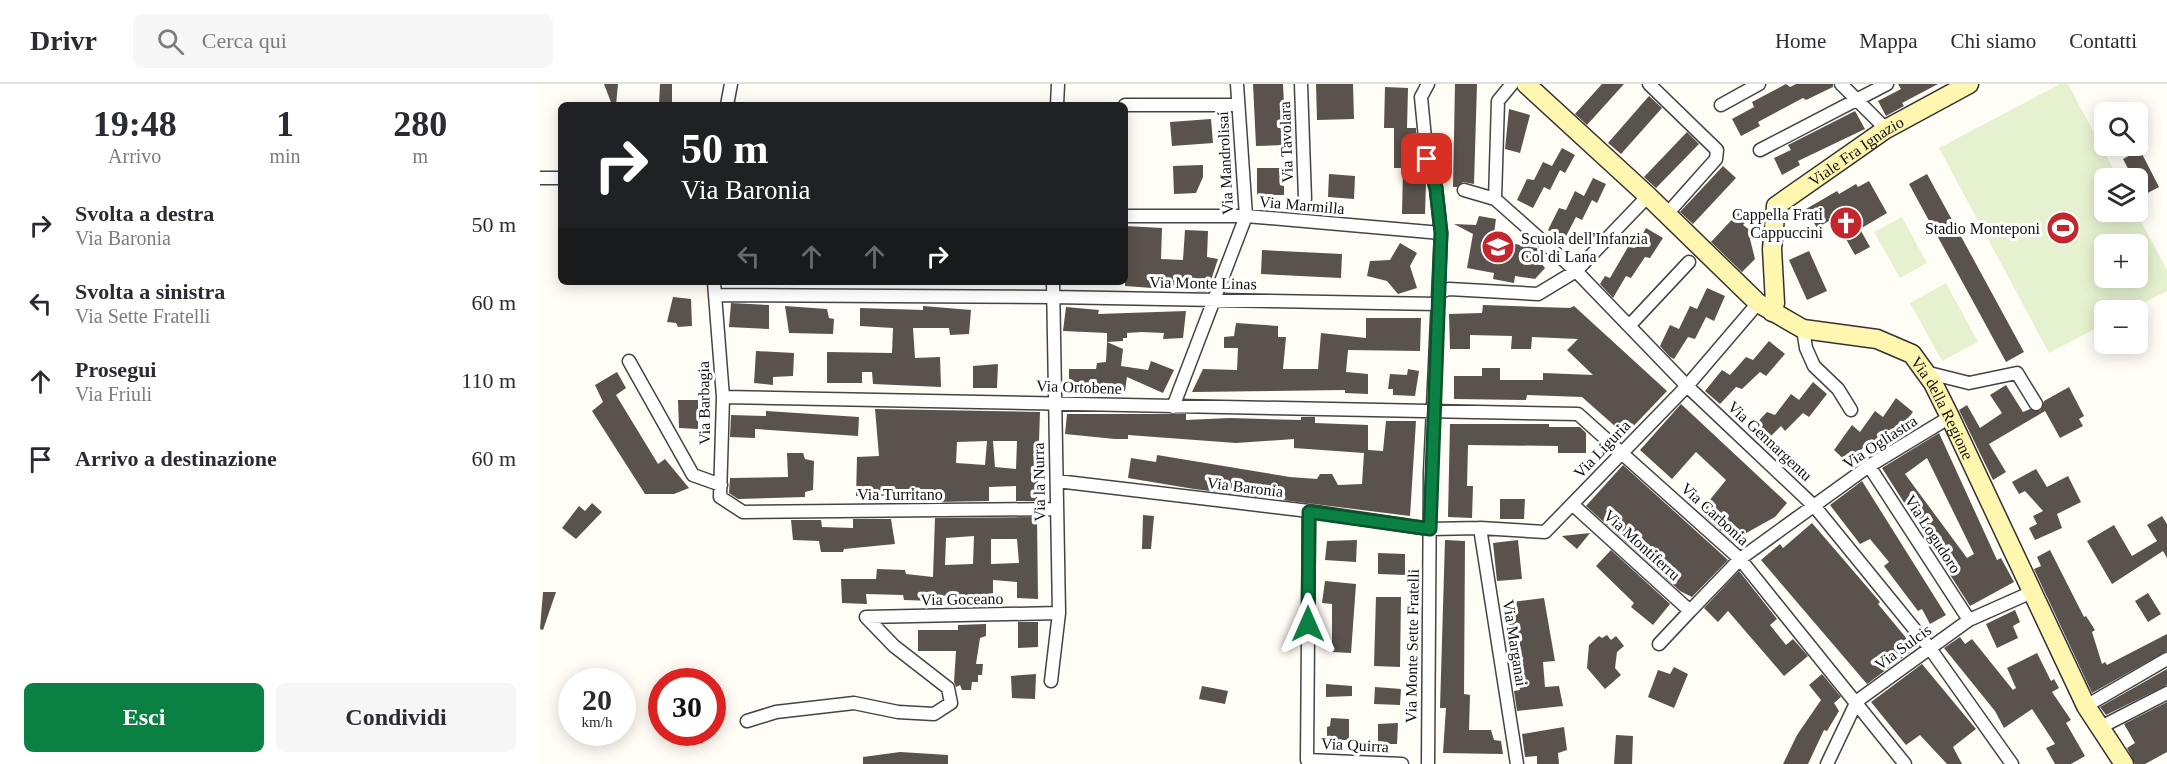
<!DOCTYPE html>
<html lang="it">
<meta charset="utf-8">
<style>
:root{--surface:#fff;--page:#f7f7f7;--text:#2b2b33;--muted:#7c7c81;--line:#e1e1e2;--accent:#0b8043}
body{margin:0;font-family:"Times New Roman",serif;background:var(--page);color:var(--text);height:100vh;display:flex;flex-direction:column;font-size:22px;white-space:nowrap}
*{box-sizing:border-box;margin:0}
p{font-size:20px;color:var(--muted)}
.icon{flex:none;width:33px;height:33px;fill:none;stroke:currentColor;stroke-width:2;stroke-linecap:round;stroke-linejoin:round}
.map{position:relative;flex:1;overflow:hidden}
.side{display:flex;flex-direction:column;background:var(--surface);width:540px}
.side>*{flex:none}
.hud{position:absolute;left:18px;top:18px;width:570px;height:183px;border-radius:9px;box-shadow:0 3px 15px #0003;background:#202124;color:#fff;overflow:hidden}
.buttons{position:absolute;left:1554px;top:18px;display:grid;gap:12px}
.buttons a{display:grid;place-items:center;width:54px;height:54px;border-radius:9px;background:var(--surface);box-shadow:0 3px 15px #0003;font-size:30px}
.speed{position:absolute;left:18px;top:584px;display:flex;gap:12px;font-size:30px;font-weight:700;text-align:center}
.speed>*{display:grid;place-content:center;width:78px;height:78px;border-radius:50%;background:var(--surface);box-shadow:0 3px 15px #0003;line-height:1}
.speed small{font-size:15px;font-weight:400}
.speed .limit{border:9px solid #d22;background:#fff;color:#111}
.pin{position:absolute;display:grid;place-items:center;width:51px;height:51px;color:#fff;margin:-26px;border-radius:12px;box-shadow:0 3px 9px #0006}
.me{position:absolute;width:66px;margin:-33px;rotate:0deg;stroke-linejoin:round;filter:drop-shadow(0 0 4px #0008)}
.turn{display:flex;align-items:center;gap:21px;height:126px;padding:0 24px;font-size:27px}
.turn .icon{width:78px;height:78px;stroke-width:2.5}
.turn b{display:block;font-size:42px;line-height:51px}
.lanes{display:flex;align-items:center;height:57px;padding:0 24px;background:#0003;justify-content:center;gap:30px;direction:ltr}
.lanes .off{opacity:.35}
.eta{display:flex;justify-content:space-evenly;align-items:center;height:102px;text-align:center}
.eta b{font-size:36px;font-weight:700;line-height:42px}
.cta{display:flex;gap:12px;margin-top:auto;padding:12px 24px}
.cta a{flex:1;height:69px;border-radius:9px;background:var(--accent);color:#fff;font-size:24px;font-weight:700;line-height:69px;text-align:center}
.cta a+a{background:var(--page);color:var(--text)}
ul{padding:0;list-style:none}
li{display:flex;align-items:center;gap:18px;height:78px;padding:0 24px}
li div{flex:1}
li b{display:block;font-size:22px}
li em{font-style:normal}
header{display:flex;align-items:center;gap:36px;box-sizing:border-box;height:84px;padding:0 30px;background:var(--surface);border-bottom:2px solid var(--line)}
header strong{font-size:28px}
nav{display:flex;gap:33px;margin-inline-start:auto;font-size:21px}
.search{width:420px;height:54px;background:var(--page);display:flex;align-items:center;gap:15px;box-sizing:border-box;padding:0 21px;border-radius:9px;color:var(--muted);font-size:22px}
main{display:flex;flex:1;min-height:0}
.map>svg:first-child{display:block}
.pitch{fill:#e6f2cf;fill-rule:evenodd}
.building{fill:#5a524d;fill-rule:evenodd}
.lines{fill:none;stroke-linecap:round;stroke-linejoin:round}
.street-casing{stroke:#444;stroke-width:15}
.secondary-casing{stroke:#333;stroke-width:21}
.street{stroke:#fff;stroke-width:12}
.secondary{stroke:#fff6b0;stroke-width:18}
.route-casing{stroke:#07532c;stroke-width:15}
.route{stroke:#0b8043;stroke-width:10}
.labels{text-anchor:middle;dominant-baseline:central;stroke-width:6;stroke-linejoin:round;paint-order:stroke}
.street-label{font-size:16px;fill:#111;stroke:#fff}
.poi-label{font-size:16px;fill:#111;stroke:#fff;text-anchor:end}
</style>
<header>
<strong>Drivr</strong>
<div class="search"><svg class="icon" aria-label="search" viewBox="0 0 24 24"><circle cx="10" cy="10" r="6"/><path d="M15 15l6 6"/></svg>Cerca qui</div>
<nav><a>Home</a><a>Mappa</a><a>Chi siamo</a><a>Contatti</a></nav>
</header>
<main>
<section class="side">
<div class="eta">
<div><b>19:48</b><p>Arrivo</p></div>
<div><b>1</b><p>min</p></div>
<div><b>280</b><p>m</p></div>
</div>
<ul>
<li><svg class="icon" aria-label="right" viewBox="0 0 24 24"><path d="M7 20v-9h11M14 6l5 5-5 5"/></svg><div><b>Svolta a destra</b><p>Via Baronia</p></div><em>50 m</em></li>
<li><svg class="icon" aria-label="left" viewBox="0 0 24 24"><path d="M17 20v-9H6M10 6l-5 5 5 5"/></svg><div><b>Svolta a sinistra</b><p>Via Sette Fratelli</p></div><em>60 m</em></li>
<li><svg class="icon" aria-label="ahead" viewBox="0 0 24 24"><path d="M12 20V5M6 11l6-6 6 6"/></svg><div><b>Prosegui</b><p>Via Friuli</p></div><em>110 m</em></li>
<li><svg class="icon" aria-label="arrive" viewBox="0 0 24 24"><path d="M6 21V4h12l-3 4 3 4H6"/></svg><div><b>Arrivo a destinazione</b></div><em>60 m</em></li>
</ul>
<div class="cta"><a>Esci</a><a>Condividi</a></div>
</section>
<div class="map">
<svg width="1627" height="680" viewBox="0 0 1627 680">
<rect width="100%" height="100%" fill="#fffdf5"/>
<!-- pitch -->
<path class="pitch" d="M1520,0H1528L1578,94H1564V128H1596L1627,186V207L1590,226H1564V240L1509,269L1399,64ZM1564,160H1598V194H1564Z
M1362,133L1387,179L1360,194L1334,148Z
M1406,199L1438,258L1402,277L1370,219Z"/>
<!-- building -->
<path class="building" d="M64,0H78L76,21H72Z
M120,0H132V21H119Z
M713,0H743L746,61L716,62Z
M776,0H813L814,35L777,36Z
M915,0H937L934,100L923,98L917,103H913Z
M1062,0H1084L1047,41L1035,30Z
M1246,0L1250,3L1256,0H1293V3L1266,16L1263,14L1218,38L1220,42L1201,52L1192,35L1214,23L1212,18Z
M1358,0H1398L1362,19L1364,22L1346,32L1338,17L1361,5Z
M845,3L868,4L867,44H876L877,86H882L886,98L885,130H862L863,84H854V44H844Z
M1109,12L1122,24L1081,70L1068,59Z
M969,25L990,31L980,69L965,65Z
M1315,27L1325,45L1258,77L1260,81L1242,91L1234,74L1251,66L1248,61Z
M671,35L673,59L632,62L630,38Z
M1147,48L1159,60L1116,104L1104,93Z
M1022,64L1035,71L1025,89L1020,86L1010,106L1004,103L993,124L977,116L987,95L994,96L1003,78L1012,82Z
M1600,66L1619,103L1602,112L1598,104V94H1593L1583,75Z
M663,81V93L656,109L634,110L633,82Z
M1183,82L1196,94L1153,140L1140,128Z
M717,84H744V111H717Z
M789,90L815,92L814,115L788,113Z
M1387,90L1484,268L1466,278L1369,100Z
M1053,94L1066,100L1057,119L1052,116L1042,136L1036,133L1025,154L1008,146L1019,124L1026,126L1035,107L1044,112Z
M1329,97L1347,129L1320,145L1330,163L1315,171L1294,134L1277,144L1266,125L1297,107L1299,110L1316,100L1318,103Z
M1200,127L1209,134L1203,141L1215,150L1210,155L1215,175L1202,188L1171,158Z
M939,132L956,135L953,156L997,164L1004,169L1001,179L1005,184L995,195L975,192L974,199L953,195L954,189L927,184L933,150L914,140L936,141Z
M585,142L622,144L621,175L643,176L645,146L668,147L667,173L678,175L667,208L585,202Z
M1106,144L1123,154L1110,174L1105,173L1091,194L1086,192L1073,214L1060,200L1065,192L1070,194L1088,163L1095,164Z
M860,159L877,169L870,182L877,204L858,210L847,197L827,192L830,177L850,176Z
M722,166L802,170L801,194L721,190Z
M1269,167L1287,207L1267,216L1249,176Z
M1167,204L1185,212L1174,237L1166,233L1155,255L1148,253L1134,275L1130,273L1120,262L1130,241L1139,245L1150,222L1157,225Z
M133,213L151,215L152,242L138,243L136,239L127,238Z
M191,219L229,221V245L189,243Z
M943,221L1030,224L1034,222L1127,307L1085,351L1042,313L987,311L986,316L914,315V292H942V284H960V296H1003V289L1053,291L1027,266L1038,255L992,253L991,265H971L972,252L930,251V265H910L909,230L942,229Z
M245,222L287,225L289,234L294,235L293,250L249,249Z
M383,222L431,226L429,250L410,251L409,244H373L375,274L400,273L401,303L333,300L332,288H322V299H287V268L352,269L353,244L320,242V224L383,226Z
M526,223L559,226L558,230L646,227L643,254L623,255L624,249L602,248L587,249V254H583V257L567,258V249L523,247Z
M826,234H881L880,267L808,266L806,288L828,290V310L805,309V306L652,308L663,285L697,286L698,264H684V253L694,252L696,239L738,242V253H746L743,285H778L781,249L826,254Z
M1229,257L1245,270L1226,292L1220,288L1202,305L1196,303L1180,320L1165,307L1182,286L1190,291L1206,273L1213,276Z
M567,258L583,265L581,282L608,286L611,277L634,286L623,309L587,293L585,307L529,308V285H556L557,279L566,278Z
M216,267L254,269L253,292L233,293V301L214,299Z
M458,280L457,304H433V282Z
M868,285L879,287L875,312L853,311V305H848L850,290L867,291Z
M77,288L86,304L76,311L118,380L125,375L149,404L134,410H105L52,327L63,318L55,301Z
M1273,298L1287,310L1269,333L1263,329L1245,347L1241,342L1223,360L1209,347L1227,328L1235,331L1251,310L1259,316Z
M1466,301L1483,328L1490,325L1500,327L1504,317L1529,303L1544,332L1539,335L1543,342L1520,354L1505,327L1449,360L1466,388L1453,396L1419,326L1427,321L1440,344L1462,329L1450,311Z
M1356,314L1373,328L1354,352L1349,348L1330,364L1325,362L1308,379L1294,366L1312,341L1320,348L1335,327L1343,333Z
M138,316H158V345L139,344Z
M1141,320L1247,419L1235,433L1192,457L1160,428L1186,396L1156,368L1132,395L1100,366Z
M335,325L500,328L497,417H476V402L449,403V417L396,418V411L316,412L317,373L339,372ZM447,357L445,381L416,379L417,358ZM453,357H477L476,385L455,383Z
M226,327L319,333L318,352L215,345V354L190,353L191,331L226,332Z
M527,330H646V336L690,334L761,336V333H775V339L828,341V366L843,367L846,337H876L870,432L654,405L588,394L591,374L616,378L617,371L750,393L777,395L780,390H792L798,401L822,400L824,369L754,364V355L696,359L588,351V355H575L525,350Z
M910,340H1009V343H1040L1046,349V369H1018V362L928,361L927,402H933L932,434L908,433Z
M1399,349L1457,476L1461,474L1474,498L1430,522L1342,384ZM1387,374L1434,470L1427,474L1365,390Z
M247,369H263L265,375L274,377L273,406L265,408V413L198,415L189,409L190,394L248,393Z
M1083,381L1188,476L1152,513L1140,507L1046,422Z
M1496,385L1507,403L1528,392L1541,418L1517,430L1522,444L1495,456L1489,444L1497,440L1493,432L1503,427L1485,407L1479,410L1472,398Z
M1322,397L1406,531L1390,540L1382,525L1378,527L1344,482L1349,478L1330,455L1320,460L1290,421Z
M960,415H985L984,435H960Z
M52,419L62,428L36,455L22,444L39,422L45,427Z
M603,431L614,432L611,465H602Z
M1622,432L1627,440V474L1623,467L1572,500L1547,457L1574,441L1592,472L1617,457L1607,441Z
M497,433L498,515L477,514V498L453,496V514L423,515V513L396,511L395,517L364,516L363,511L326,510L327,520L302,519L301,495H336L337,485L365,486L366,490L393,493L395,434ZM434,452L433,480L405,481L406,454ZM451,455H477L479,479L451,480Z
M313,435H351L355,460L304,465L303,468H281L279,457L253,456L251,436H281L282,443L313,444Z
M1272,439L1340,518L1338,520L1373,562L1368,566L1370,568L1327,600L1221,476L1240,460L1243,464Z
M1050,449L1037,465L1022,452Z
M817,456L816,478L785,476L787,457Z
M905,456L925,457L924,610L930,611L929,646H951L954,656L961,657L963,670L903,669L906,624H900Z
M978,456L982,495L957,497L953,459Z
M1071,466L1130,520L1113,541L1091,523L1094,519L1056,482Z
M1510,466L1544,533L1546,532L1555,546L1552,548L1562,580L1565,578L1567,581L1627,550V567L1552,609L1494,485L1501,482L1497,473Z
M838,469L865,470V491L838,490Z
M1199,487L1237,535L1230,541L1246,561L1253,555L1268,572L1244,592L1188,527L1178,538L1164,524Z
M785,497L816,500L811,569L792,568V520L782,519Z
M3,508H16L3,546L0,545Z
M1608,509L1621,530L1608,538L1595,517Z
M836,513H861L860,583L834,582Z
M1004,514L1015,577L1003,578L1005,603L1019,602L1023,622L977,627L974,607L980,606L976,584L971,585L964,519Z
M1475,526L1480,538L1473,542L1478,554L1457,564L1446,540Z
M478,538H498V563L478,564Z
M446,540V552L440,554L436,580H443L442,591H438V598H432L431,606H422L420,601L416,603L414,598L416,567H378V546H418V541Z
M1067,551L1071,556L1076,552L1084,562L1077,568L1075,584L1081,591L1065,605L1047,584L1049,561L1059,552L1062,554Z
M1420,553L1425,560L1432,555L1473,606L1476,604L1467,584L1497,569L1511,597L1514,595L1519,604L1512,608L1531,636L1526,639L1545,672L1531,680H1515L1506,664L1515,660L1492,625L1464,644L1455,627L1404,564Z
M1382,580L1436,645L1413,663L1422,680H1407L1380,651L1366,661L1331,618Z
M1134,583L1148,590L1134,624L1108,613L1118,586L1130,590Z
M1627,585V601L1566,631L1560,623Z
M496,590L495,615L472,614L471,592Z
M1282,590L1301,613L1294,619L1299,627L1287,647L1284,646L1268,680H1243L1257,651L1281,616L1269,601Z
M786,600L812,602V612L786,613Z
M662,602L688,607L685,620L659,615Z
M835,603L861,605L860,621L834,620Z
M1627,618V668L1605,680H1595L1587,664L1595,659L1584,640Z
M791,634L809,635V656H787V643L790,642Z
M858,639L857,660H838V640Z
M1024,643L1027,666L1018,669L1019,680H997V672L985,673L982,650Z
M1076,651L1093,652L1092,680H1074Z
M360,668L408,671V680H323V673Z"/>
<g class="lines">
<defs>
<path id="street" d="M761,0L765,115
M1109,0L1177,66L1176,75L1127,130
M1301,0L1346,45
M187,21L191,0
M517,21L518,0
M585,21H698
M1181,21L1219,0
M1220,66L1347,0
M0,94H21
M924,106L955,115L1036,187L1147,302L1275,423L1389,563L1472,680
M955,115L958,17L972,0
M585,132H706L901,149
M174,198L183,313L180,413L203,428L517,425
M900,208L909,205L998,210L1036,187L1108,112
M175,211L513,213L898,220
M1089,242L1149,178
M1263,245L1266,264L1274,282L1298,305L1311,326
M89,277L153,391L181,401
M1385,288L1429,299L1477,289L1496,320
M183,313L1038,330L1200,475L1365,680
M633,323L706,132L697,0
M1329,382L1429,536
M517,397L769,427L890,445L940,444L1005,448L1147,302L1218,219
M1032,420L1150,527L1200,475L1329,382L1410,333
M769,427L767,676L862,680
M940,444L977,680
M326,533L519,529
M1119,560L1150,527
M511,597L519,529L513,198
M1546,622L1627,575
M207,637L236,628L314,619L358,628L394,630L411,619L408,604L354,562L326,533
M1559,644L1627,609
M888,680L890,388L901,149L896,104L887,75L881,13L888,0
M1287,680L1317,617L1429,536L1492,508"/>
<g id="secondary">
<path id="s1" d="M986,0L1108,112L1218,219L1263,245L1337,255L1372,270L1393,299L1410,333L1546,622L1584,680"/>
<path id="s2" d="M1232,228L1235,219L1232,165L1236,122L1346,45L1429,0"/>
</g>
</defs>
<!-- street casing -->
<use href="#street" class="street-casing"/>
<!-- secondary casing -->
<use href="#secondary" class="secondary-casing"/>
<!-- street -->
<use href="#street" class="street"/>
<!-- secondary -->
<use href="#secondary" class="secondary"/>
</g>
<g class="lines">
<defs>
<path id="route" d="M768,540L769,428L890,445L901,149L896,104L887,75"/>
</defs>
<!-- route casing -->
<use href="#route" class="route-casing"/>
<!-- route -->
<use href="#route" class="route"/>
</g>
<!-- icons -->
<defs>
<symbol id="church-disc" viewBox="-11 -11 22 22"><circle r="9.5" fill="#c4262e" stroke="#fff"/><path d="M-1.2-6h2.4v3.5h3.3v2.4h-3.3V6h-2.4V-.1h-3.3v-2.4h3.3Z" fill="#fff"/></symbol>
<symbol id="stadium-disc" viewBox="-11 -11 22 22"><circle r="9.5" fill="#c4262e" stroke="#fff"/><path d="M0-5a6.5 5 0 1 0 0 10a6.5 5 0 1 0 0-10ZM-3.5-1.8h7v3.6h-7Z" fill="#fff"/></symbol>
<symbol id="school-disc" viewBox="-11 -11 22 22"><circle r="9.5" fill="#c4262e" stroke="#fff"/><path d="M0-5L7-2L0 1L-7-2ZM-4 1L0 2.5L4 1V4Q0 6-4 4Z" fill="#fff"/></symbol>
</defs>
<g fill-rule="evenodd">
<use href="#church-disc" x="1287" y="120" width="38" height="38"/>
<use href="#stadium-disc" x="1504" y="125" width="38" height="38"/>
<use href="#school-disc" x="939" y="144" width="38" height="38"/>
</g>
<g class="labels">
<!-- street labels -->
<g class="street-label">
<text transform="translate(746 58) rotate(-92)">Via Tavolara</text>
<text stroke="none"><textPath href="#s2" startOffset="204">Viale Fra Ignazio</textPath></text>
<text transform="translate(685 79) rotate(-93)">Via Mandrolisai</text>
<text transform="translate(762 121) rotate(5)">Via Marmilla</text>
<text transform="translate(663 199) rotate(1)">Via Monte Linas</text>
<text transform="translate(539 303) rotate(2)">Via Ortobene</text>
<text transform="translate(164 319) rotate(-91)">Via Barbagia</text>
<text stroke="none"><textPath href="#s1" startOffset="546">Via della Regione</textPath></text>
<text transform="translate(1230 357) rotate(43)">Via Gennargentu</text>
<text transform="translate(1340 358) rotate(-33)">Via Ogliastra</text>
<text transform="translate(1062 365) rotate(-46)">Via Liguria</text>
<text transform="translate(499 398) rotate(-91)">Via la Nurra</text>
<text transform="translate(705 403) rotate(7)">Via Baronia</text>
<text x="360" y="410">Via Turritano</text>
<text transform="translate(1175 430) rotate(42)">Via Carbonia</text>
<text transform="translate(1393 450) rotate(57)">Via Logudoro</text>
<text transform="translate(1102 461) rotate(42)">Via Montiferru</text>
<text transform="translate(422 515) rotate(-1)">Via Goceano</text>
<text transform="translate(975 559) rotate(81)">Via Marganai</text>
<text transform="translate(872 562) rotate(-89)">Via Monte Sette Fratelli</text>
<text transform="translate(1363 563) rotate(-36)">Via Sulcis</text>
<text transform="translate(815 661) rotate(3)">Via Quirra</text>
</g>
<!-- poi labels -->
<g class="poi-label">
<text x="1283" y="130">Cappella Frati<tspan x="1283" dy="18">Cappuccini</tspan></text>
<text x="1500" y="144">Stadio Monteponi</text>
<text x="981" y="154" text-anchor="start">Scuola dell'Infanzia<tspan x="981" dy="18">Col di Lana</tspan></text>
</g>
</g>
</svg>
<div class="buttons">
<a><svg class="icon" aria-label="search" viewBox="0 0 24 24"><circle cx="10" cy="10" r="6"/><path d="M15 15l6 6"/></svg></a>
<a><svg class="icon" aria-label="layers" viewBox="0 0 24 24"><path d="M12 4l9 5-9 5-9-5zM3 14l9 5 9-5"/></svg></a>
<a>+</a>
<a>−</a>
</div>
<div class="speed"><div>20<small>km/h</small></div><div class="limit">30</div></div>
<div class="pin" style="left:887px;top:75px;background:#d93025"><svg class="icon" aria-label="arrive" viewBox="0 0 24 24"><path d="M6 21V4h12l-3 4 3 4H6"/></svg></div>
<svg class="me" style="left:768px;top:540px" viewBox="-20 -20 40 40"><path d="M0-17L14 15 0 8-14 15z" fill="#0b8043" stroke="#fff" stroke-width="4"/></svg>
<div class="hud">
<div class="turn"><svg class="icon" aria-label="right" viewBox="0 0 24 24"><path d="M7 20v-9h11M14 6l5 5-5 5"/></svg><div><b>50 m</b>Via Baronia</div></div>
<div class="lanes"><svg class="icon off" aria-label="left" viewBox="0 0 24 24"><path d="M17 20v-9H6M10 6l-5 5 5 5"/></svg><svg class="icon off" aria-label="ahead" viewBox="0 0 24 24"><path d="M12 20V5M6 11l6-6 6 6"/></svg><svg class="icon off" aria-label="ahead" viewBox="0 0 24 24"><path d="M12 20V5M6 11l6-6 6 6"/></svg><svg class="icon" aria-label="right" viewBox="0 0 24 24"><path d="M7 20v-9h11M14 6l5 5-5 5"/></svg></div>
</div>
</div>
</main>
